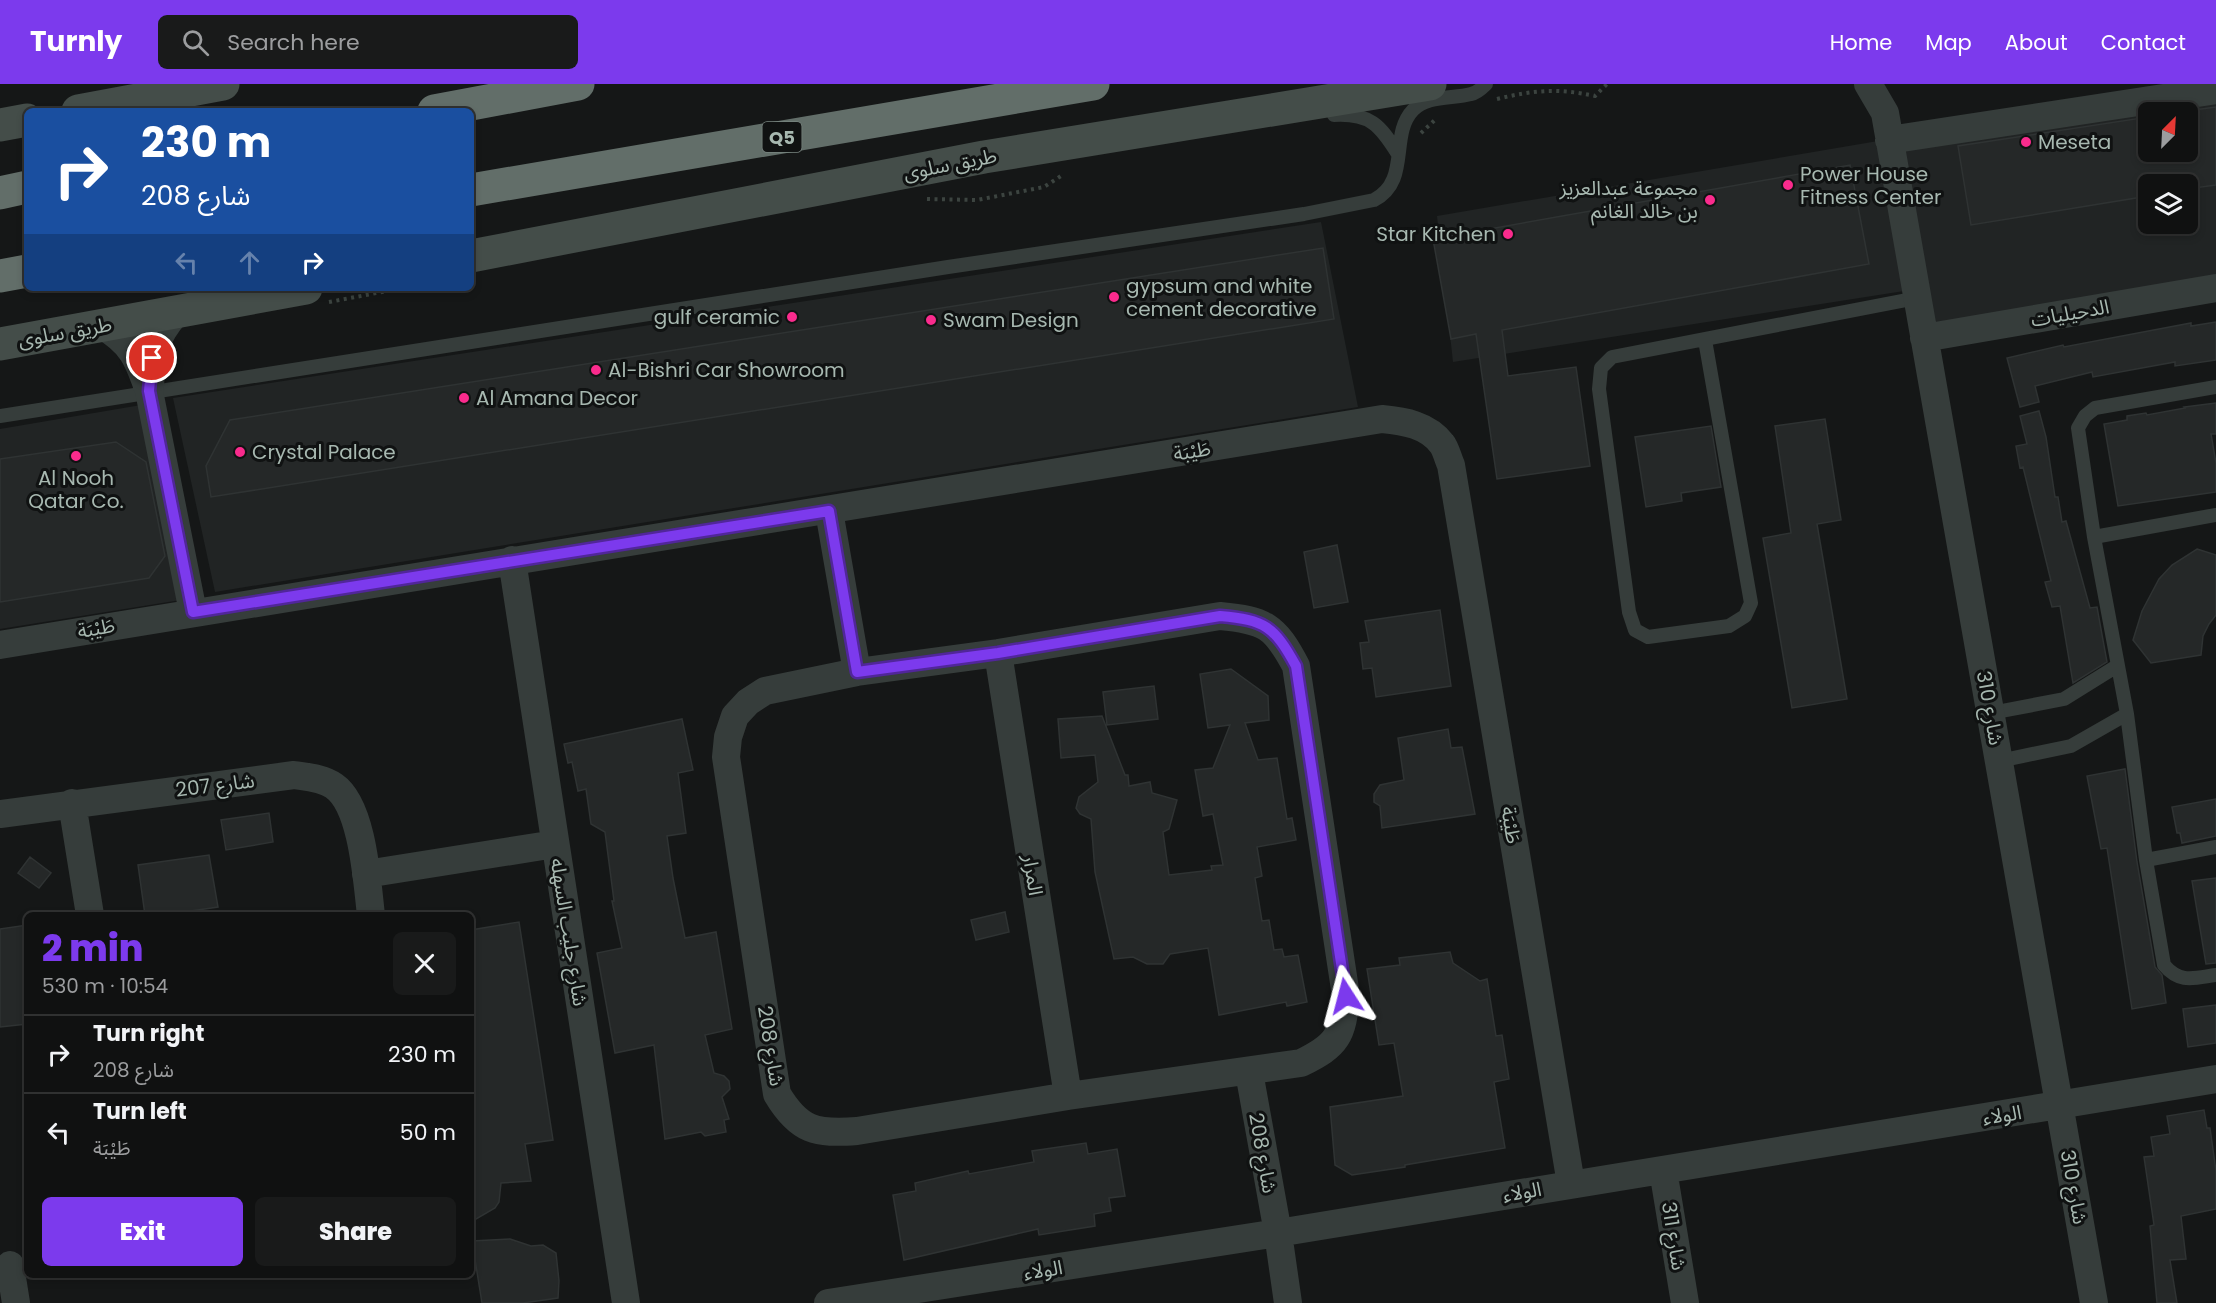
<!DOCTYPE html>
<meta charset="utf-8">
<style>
:root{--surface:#101111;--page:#191a1a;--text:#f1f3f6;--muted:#9c9d9f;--line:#303131;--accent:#7c3aed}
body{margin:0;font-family:Poppins,"Noto Sans Arabic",sans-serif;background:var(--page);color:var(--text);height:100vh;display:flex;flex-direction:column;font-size:22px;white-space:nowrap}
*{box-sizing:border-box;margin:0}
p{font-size:20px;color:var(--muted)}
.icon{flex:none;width:33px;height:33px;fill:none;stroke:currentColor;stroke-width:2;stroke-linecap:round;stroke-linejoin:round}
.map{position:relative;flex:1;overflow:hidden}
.panel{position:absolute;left:24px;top:828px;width:450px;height:366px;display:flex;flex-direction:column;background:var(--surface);border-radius:9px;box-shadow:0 3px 9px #0003,0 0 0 2px var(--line)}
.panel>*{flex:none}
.top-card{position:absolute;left:24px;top:24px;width:450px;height:183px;border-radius:9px;box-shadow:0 3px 9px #0003,0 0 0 2px var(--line);background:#1a4fa0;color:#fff;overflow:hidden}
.needle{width:39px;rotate:24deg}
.controls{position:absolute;left:2138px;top:18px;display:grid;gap:12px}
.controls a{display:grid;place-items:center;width:60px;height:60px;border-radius:9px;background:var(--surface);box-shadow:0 3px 9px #0003,0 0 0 2px var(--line);font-size:30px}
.pin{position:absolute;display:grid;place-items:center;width:51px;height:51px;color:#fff;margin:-26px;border:3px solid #fff;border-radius:50%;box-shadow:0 2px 6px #0007}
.me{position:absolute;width:66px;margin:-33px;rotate:351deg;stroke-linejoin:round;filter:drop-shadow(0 0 4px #0008)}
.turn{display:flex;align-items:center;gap:21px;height:126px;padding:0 18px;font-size:27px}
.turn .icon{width:78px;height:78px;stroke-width:2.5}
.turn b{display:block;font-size:42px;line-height:51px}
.lanes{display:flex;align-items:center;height:57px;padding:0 18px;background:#0003;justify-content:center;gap:30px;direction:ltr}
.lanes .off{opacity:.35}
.round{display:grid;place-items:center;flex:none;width:63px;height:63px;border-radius:9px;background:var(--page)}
.summary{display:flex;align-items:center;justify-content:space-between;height:102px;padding:0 18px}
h1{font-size:36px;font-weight:800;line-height:45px;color:var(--accent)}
.button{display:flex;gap:12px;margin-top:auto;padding:12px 18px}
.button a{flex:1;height:69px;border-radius:9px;background:var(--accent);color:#fff;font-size:24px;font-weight:800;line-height:69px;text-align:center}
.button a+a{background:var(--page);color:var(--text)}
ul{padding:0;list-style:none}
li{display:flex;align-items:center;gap:18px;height:78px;padding:0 18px;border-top:2px solid var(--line)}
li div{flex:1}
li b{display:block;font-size:22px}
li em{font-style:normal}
header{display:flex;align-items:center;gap:36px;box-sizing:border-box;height:84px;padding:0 30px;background:var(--accent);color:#fff}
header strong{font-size:28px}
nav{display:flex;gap:33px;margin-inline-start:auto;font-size:21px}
.search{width:420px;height:54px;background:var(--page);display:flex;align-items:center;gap:15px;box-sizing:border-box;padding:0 21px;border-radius:9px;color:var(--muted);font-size:22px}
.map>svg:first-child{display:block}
.built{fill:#212424;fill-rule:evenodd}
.building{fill:#252828;stroke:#2f3333;stroke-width:1.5}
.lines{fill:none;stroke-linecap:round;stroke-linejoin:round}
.path{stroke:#3c4440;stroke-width:4;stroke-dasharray:3 4.5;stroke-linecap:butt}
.service{stroke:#363d3b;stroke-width:14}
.minor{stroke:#363d3b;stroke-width:28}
.secondary{stroke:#444d49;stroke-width:33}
.motorway{stroke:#626e69;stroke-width:33}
.route-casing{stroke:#51269a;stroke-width:15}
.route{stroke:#7c3aed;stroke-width:10}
.poi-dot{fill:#fa2b8d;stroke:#101212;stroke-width:2}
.labels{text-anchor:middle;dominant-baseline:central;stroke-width:6;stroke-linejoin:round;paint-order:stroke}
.shield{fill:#101212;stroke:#7a8681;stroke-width:1.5}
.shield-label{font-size:18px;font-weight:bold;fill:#a7b8b0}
.poi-label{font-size:20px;fill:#a7b8b0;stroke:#101212;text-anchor:start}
.street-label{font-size:20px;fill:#a7b8b0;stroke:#101212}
</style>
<header>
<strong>Turnly</strong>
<div class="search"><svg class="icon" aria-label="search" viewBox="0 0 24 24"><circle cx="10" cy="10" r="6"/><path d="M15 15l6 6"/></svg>Search here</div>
<nav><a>Home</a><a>Map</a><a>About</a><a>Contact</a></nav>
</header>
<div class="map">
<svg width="2216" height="1219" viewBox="0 0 2216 1219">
<rect width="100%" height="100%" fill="#151717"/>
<!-- built -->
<path class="built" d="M2216,16V192L1935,241L1902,66ZM2148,28H2187V68H2148ZM2148,100H2187V140H2148Z
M1878,57L1904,207L1453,278L1437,132Z
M1321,138L1358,323L215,508L173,314Z
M147,320L193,514L0,545V345Z"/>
<!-- building -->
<path class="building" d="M2216,23V101L2187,105V100H2148V112L1971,141L1958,62L2148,33V68H2187V27Z
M1850,81L1869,180L1502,246L1508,292L1576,283L1590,382L1497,395L1476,250L1451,255L1433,155Z
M1323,164L1334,235L211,413L206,382L230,336Z
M2216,238V276L2175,282V278L2093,293L2092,288L2035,302L2039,318L2020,323L2007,274L2063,261L2064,263L2191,239V242Z
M2216,319V350H2211L2216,379V408L2118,422L2104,340L2127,336V332L2146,329L2147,331L2185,324L2184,323Z
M2039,327L2046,353L2055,413H2058L2062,438L2066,437L2090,524L2097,523L2107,578L2073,599L2060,522L2052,523L2045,498L2051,497L2023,383L2020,384L2016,362L2027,360L2020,332Z
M1825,335L1841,436L1817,440L1847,615L1792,624L1763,454L1791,449L1775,342Z
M1711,342L1721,403L1681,409L1682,417L1646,423L1635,353Z
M116,358L146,378L165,472L149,494L0,518V375Z
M1337,461L1348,518L1314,524L1304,468Z
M2197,465L2216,471V531L2209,540L2203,552L2201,571L2151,579L2133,556L2142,527L2159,495L2172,481Z
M1440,526L1451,602L1376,613L1372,584L1363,585L1360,559L1369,558L1365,537Z
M1231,585L1268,612L1269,636L1245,639L1258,676L1277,674L1287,735L1292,734L1296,756L1257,763L1262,792L1255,794L1262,837L1269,836L1274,866L1282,865L1284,873L1298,871L1307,918L1287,922L1286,918L1219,931L1208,864L1170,870L1163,880H1147L1133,873L1114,875L1095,788L1091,735L1080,730L1076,724L1079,713L1098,698L1095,671L1061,674L1058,635L1102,632L1125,691H1128L1129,702L1150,698L1152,709L1177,716L1169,745L1163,748L1169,791L1212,786L1211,782L1223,781L1213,730L1203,732L1195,686L1213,684L1230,641L1208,644L1200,590Z
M1154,602L1158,635L1107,641L1103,608Z
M682,635L693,686L678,689L686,749L667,752L673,794L685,854L716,848L732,945L705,951L714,989L724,992L729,997L730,1005L722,1013L729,1035L724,1036L726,1048L705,1052L701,1048L665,1055L654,961L615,969L597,869L622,864L612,817H614L605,748L591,740L586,705L578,707L572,678L568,679L564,660Z
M1448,645L1451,664L1462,663L1475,730L1382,744L1380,722L1374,718V710L1380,701L1404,696L1398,654Z
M2125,685L2137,778L2155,883L2162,891L2166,919L2132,925L2107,764L2101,765L2087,692Z
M2216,715V752L2182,759L2180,749H2177L2172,723Z
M269,729L273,758L226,766L221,736Z
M209,771L218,823L163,831H145L138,781Z
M30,773L51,789L39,804L18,789Z
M2216,794V879L2206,880L2192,797Z
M1005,828L1009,848L976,856L971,836Z
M519,838L553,1056L525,1060L531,1097L501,1099L499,1118L495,1124L471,1138V846Z
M27,841V940L0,943V845Z
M1450,868L1453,879L1480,897L1487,895L1496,952L1502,951L1509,995L1494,998L1505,1064L1405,1081V1083L1352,1091L1335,1081L1330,1023L1403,1012L1394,959L1379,961L1367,885L1400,881L1399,874Z
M2216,921V959L2188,963L2183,925Z
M2204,1026L2207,1044H2210L2216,1087V1125L2181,1132L2186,1175L2170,1176L2177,1219H2157L2150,1142L2154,1141L2144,1073L2154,1072L2151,1053L2170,1050L2167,1032Z
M1086,1059L1088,1070L1117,1065L1125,1112L1109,1114L1111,1127L1094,1130L1095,1142L1039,1151L1038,1145L904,1176L893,1111L916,1107L915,1099L968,1087L969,1090L1034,1078L1032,1067Z
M510,1155L531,1162L543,1161L556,1169L559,1197L558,1214L523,1219H482L472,1157Z"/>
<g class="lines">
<!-- path -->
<path class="path" d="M1497,15C1534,6 1558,4 1595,12L1607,0
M1421,49L1437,34
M927,115L977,116L1044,103L1064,90
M329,218L403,204"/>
<!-- service -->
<path class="service" d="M1334,31C1370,29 1380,41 1398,70
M1705,256L1751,519L1745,532L1729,542L1648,553L1635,546L1629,528L1599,305L1601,284L1612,273L1917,214
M2216,303L2095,324L2085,332L2078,344L2094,453L2127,630L2146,776L2164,881C2180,900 2194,894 2216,891
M0,332L948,183L1304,130L1374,116C1411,97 1389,51 1413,26C1427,11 1453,15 1471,10C1477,9 1482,4 1486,0
M2094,453L2216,431
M1991,629L2064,615L2117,582
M1999,677L2071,662L2127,630
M2146,776L2216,763"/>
<!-- minor -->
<path class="minor" d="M1868,0L1885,29L2094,1219
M1889,56L2216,6
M101,241C132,259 138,274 149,307L193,528
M1924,254L2216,204
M150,302C152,269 154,254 176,229
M829,427L857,588
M512,476L626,1219
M1220,532C1265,536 1275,542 1296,582L1346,912C1342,952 1338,961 1301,979L1068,1012L857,1047C816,1050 799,1047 777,1010L726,673L728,653L735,632L748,618L765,607L857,588L998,569Z
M0,561L1382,335C1404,337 1428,341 1442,360C1446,365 1448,375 1451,381L1571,1100
M998,569L1068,1012
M72,719L90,831
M0,730L294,691C307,693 323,694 334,702C363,722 367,798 371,831
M366,790L555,760
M1249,988L1278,1149L1288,1219
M1663,1086L1685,1219
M10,1181L16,1219
M828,1219L1278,1149L2216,995"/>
<!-- secondary -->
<path class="secondary" d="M78,27L223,0
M0,41L27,36
M471,172L984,73L1430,0
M0,260L306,204"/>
<!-- motorway -->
<path class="motorway" d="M434,27L578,0
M471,106L1093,0
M0,109L27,103
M0,192L27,187"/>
</g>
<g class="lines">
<defs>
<path id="route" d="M152,274L149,307L193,528L829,427L857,588L998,569L1220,532C1265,536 1274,542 1296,582L1346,912"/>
</defs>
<!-- route casing -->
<use href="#route" class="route-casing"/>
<!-- route -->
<use href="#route" class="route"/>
</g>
<!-- markers -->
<g class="poi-dot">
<circle cx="2026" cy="58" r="6"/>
<circle cx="1788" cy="101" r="6"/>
<circle cx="1710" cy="116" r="6"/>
<circle cx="1508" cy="150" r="6"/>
<circle cx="1114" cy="213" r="6"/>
<circle cx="792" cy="233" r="6"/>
<circle cx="931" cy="236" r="6"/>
<circle cx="596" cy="286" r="6"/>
<circle cx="464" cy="314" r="6"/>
<circle cx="240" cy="368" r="6"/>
<circle cx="76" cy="372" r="6"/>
</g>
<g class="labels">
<!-- shield labels -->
<rect class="shield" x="762.5" y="38" width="39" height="30" rx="4.5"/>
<g class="shield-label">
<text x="782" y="53">Q5</text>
</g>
<!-- poi labels -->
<g class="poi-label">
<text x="2038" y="58">Meseta</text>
<text x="1800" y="90">Power House<tspan x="1800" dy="23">Fitness Center</tspan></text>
<text x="1698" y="104" text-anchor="end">مجموعة عبدالعزيز<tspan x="1698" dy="23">بن خالد الغانم</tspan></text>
<text x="1496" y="150" text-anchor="end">Star Kitchen</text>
<text x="1126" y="202">gypsum and white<tspan x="1126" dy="23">cement decorative</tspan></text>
<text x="780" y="233" text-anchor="end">gulf ceramic</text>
<text x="943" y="236">Swam Design</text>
<text x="608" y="286">Al-Bishri Car Showroom</text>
<text x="476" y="314">Al Amana Decor</text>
<text x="252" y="368">Crystal Palace</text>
<text x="76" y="394" text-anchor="middle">Al Nooh<tspan x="76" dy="23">Qatar Co.</tspan></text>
</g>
<!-- street labels -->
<g class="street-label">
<text transform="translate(950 80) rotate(-11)">طريق سلوى</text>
<text transform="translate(2070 229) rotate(-10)">الدحيليات</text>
<text transform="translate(65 248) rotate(-10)">طريق سلوى</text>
<text transform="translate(1192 367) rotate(-9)">طَيْبَة</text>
<text transform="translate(96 544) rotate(-10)">طَيْبَة</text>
<text transform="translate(1990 624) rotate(80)">شارع 310</text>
<text transform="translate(215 701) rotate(-7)">شارع 207</text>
<text transform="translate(1511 741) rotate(81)">طَيْبَة</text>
<text transform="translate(1033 791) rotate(81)">المرار</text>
<text transform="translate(569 848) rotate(81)">شارع جليب السهله</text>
<text transform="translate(771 962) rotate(81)">شارع 208</text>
<text transform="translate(2002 1031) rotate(-9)">الولاء</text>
<text transform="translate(1263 1069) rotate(80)">شارع 208</text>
<text transform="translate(2074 1103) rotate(80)">شارع 310</text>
<text transform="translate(1522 1108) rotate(-10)">الولاء</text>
<text transform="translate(1674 1152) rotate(81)">شارع 311</text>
<text transform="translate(1043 1186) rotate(-9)">الولاء</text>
</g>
</g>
</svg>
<div class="controls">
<a><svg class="needle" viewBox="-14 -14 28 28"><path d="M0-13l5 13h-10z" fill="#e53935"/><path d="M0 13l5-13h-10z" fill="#9c9d9f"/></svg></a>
<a><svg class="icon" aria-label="layers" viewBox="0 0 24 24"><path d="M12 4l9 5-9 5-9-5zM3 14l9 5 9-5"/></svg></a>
</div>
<div class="pin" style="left:152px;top:274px;background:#d93025"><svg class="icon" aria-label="arrive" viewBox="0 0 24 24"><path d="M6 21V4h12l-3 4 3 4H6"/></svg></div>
<svg class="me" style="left:1346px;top:912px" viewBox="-20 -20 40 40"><path d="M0-17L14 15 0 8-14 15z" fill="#7c3aed" stroke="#fff" stroke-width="4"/></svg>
<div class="top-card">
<div class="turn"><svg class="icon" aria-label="right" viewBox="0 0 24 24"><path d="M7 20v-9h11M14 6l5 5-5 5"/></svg><div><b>230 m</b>شارع 208</div></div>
<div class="lanes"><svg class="icon off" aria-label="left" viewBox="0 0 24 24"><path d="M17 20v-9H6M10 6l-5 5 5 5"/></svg><svg class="icon off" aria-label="ahead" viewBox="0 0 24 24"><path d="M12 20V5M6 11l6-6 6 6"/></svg><svg class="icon" aria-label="right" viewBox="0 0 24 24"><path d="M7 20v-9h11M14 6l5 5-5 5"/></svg></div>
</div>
<section class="panel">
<div class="summary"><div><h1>2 min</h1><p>530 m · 10:54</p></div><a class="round"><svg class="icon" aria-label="close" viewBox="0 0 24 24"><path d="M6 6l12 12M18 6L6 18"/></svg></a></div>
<ul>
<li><svg class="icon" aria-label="right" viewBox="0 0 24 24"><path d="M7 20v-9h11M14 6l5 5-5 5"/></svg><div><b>Turn right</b><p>شارع 208</p></div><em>230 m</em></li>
<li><svg class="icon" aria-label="left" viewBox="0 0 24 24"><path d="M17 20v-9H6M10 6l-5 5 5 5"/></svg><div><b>Turn left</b><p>طَيْبَة</p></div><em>50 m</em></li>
</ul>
<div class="button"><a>Exit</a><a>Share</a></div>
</section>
</div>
